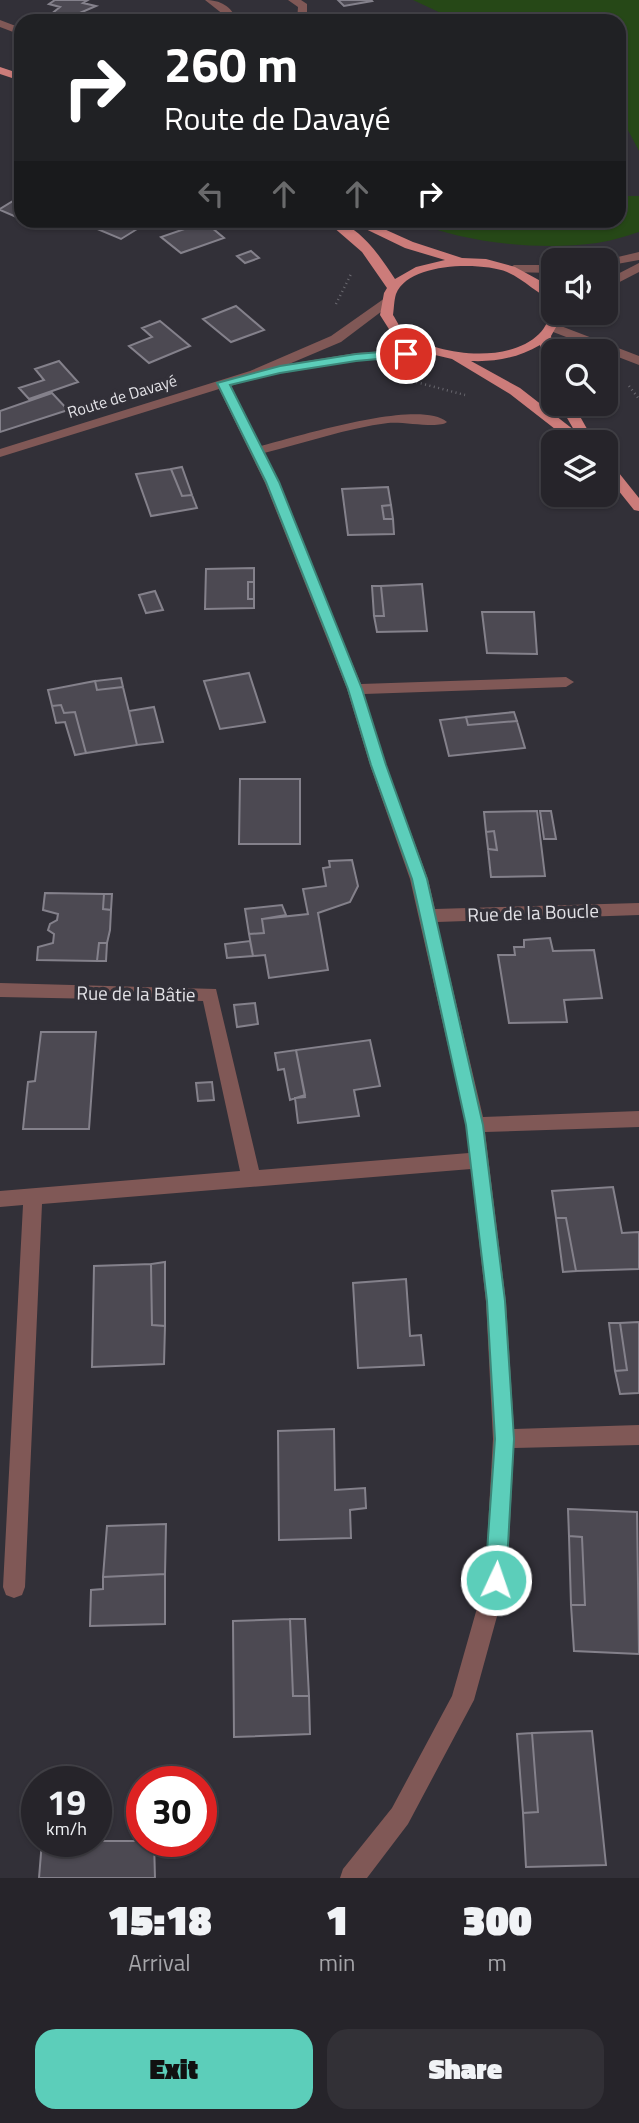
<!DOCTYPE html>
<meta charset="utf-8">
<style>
:root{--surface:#26242a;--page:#323036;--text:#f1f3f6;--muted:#a4a4a8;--line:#424147;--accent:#5cceba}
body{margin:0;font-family:"Titillium Web",sans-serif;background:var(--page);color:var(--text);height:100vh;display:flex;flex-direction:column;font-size:26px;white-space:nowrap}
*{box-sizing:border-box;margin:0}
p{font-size:23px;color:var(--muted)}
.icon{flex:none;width:38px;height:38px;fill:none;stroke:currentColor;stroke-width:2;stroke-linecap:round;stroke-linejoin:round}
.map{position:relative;height:1878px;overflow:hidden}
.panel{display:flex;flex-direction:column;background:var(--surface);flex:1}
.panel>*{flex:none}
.top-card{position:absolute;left:14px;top:14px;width:612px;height:214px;border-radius:21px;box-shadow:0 2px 5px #0004,0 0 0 2px var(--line);background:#202124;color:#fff;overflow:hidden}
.buttons{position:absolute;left:541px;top:248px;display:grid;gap:14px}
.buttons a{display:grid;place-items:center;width:77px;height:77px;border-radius:14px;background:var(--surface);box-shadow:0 2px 5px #0004,0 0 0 2px var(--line);font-size:35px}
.speed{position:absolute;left:21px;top:1766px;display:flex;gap:14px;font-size:35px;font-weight:700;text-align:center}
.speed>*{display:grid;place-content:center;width:91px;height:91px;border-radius:50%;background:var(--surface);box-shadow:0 2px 5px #0004,0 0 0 2px var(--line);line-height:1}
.speed small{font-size:18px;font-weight:400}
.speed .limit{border:10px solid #d22;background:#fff;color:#111}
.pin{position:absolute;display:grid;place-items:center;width:60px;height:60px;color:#fff;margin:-30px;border:4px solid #fff;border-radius:50%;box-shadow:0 2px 7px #0007}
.me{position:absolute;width:77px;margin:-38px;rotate:3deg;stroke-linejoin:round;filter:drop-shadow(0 0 5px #0008)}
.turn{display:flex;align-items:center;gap:24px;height:147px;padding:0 35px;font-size:32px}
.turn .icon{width:91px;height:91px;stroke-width:2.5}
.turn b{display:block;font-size:49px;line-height:60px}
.lanes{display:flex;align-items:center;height:66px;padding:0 35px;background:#0003;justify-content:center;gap:35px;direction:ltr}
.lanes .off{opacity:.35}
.eta{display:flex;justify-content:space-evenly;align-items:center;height:119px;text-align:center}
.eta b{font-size:42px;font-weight:800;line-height:49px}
.button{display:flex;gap:14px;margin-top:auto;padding:14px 35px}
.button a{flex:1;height:80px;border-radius:21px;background:var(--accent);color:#111;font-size:28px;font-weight:800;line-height:80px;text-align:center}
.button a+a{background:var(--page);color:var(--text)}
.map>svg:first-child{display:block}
.green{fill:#264817}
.building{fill:#4c4952;stroke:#84818b;stroke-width:2}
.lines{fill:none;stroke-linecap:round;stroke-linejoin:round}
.path{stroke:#6a6970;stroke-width:2.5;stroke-dasharray:1 3.5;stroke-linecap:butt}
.minor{fill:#805856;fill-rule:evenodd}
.major{fill:#cc7c7a;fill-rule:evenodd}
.route{fill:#5cceba;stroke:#3c8679;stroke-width:2}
.labels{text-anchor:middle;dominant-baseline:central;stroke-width:7;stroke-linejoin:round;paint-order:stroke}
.far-street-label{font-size:16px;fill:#e3e2e7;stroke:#323038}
.street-label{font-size:19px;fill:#e3e2e7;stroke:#323038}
</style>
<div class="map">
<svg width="639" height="1878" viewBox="0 0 639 1878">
<rect width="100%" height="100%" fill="#323038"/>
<!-- green -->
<path class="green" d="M413,0H639V151L620,115V21H458Z
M620,196H639V232C626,236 611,241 597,243C539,251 465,243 412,221L620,220Z"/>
<!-- building -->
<path class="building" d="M55,0H88L83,3L96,6L66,19L50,15L60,7L49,4Z
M338,0H371L372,1L344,6Z
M21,196V219L0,210V209Z
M87,220H129L142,226L121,239L83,223Z
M205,222L224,238L181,253L161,237Z
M251,251L259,258L245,263L237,256Z
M236,306L264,330L231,342L203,319Z
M160,321L190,346L149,363L129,346L152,337L142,328Z
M59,361L78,382L29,399L19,388L44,380L35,369Z
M52,393L68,410L0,432V411Z
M182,467L192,495L182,496L171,469Z
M171,469L182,496L192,495L197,508L151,516L136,474Z
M388,487L391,505L382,506L384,519H393L394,534L348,535L342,489Z
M391,505L393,519H384L382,506Z
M254,568V582H248V599H254V608L205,609L206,569Z
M248,582H254V599H248Z
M422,584L427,631L377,632L374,616H384L381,586Z
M372,586H381L384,616H374Z
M155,591L163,610L146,613L139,595Z
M482,612H534L537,654L487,653Z
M249,673L265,722L220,729L204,681Z
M121,678L123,687L97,690L95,681Z
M95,681L97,690L123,687L137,745L86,753L75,712L64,713L61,705L52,706L48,690Z
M61,705L64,713L75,712L86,753L75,755L65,722L56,723L52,706Z
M154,707L163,742L137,745L129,711Z
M514,712L517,721L468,725L466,717Z
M466,717L468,725L517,721L525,748L449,756L440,720Z
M240,779H300V844H239Z
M537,811L545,876L491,877L488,849L497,850L494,831L486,832L484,812Z
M540,811H551L556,839H544Z
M494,831L497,850L488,849L486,832Z
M352,860L358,886L350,902L318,913L328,970L269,978L265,955L253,956L249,934L264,933L262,919L308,914L303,889L326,886L323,868L330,867L329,861Z
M45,893L104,894L103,909L111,910L110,930L107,943H99L97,961L37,960L38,947L53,943L54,934L48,930L50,924L57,920L58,914L43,910Z
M104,894H112L111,910L103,909Z
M282,905L286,915L262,919L264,933L249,934L245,909Z
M550,938L553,951L594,950L602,998L564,1000L567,1022L509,1023L498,955H515L514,947H524V940Z
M250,941L253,956L227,958L225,944Z
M99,943H107L106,961H97Z
M255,1003L258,1024L237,1027L234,1005Z
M41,1032H96L89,1129H23L28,1082L35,1081Z
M370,1040L380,1086L354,1090L359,1116L298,1123L295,1098L305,1097L296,1050Z
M296,1050L305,1095L290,1100L284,1069L278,1070L275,1053Z
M212,1082L214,1100L198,1101L196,1083Z
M613,1187L622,1233L639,1232V1269L576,1271L566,1218H556L552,1191Z
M556,1218H566L576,1271L563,1272Z
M165,1262V1326L152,1325L151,1264Z
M151,1264L152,1325L165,1326L164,1364L92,1367L94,1266Z
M406,1279L410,1336L421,1335L424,1365L358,1368L353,1283Z
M639,1322V1393L620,1394L615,1371L627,1370L620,1323Z
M609,1323H620L627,1370L615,1371Z
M334,1429L335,1490L365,1488L366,1508L350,1510L351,1538L279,1540L278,1431Z
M568,1509L637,1512L639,1654L574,1651L571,1605H585L582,1537L569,1536Z
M166,1524L165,1574L103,1577L107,1526Z
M569,1536L582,1537L585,1605H571Z
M165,1574V1624L90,1626L91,1590L103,1589V1577Z
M290,1619H305L309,1696H293Z
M290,1619L293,1696H309L310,1734L234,1737L233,1621Z
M592,1731L606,1865L526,1867L523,1813L538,1812L532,1733Z
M532,1733L538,1812L523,1813L517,1734Z
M42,1841H154L155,1878H39Z"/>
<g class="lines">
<!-- path -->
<path class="path" d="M336,304L351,274
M412,381L465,395
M629,386L639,399"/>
<!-- minor -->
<path class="minor" d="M205,0C220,0 232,6 237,21H227L224,15Z
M288,0H301L307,4V21H297L298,7Z
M0,20L21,28V35L0,27Z
M639,252V260L606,266V261H601Z
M639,263V272L606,289V280Z
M514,265H553V273L510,272L508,269Z
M385,298L390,299V305L341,342L289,364L356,353L431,348L436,349V355L356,361L283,373L277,369L231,386L261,446C297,437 419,398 447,422C439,429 402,421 388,423C347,428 305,443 264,453L361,684L566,677L574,682L566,687L364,694L386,765L428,879L435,909L639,903V915L437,922L483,1117L639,1111V1127L485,1132L506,1302L514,1429L639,1425V1445L514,1448L507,1580L474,1700L408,1824L367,1878H340L343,1869L392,1808L452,1696L485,1580L493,1439L486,1302L471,1169L42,1204L25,1587L22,1595L14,1598L6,1595L3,1587L23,1205L0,1207V1191L240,1171L203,1001L0,997V983L216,989L259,1170L469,1153L466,1125L410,879L370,765L347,689L265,483L219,389L0,457V449L250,371L331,336Z
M553,323L639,356V365L548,330L546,327Z"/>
<!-- major -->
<path class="major" d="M0,67L21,74V81L0,74Z
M325,220C357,220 379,255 395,279L416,267L445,260L405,248L347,220H364L413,242L462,258L486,259L515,267L548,285L553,289V300C538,295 524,279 507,272C481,262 409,262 396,294C394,300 394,309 393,315C397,321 400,329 406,333C437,356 509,364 539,334C545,329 549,318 553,311V313H564L551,336L554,352L553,386L546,382L540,345C518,358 495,362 471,361L520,388L574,430L559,404H573L595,443H573L510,394L452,359L418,351L394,337L380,315L384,293L387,288L362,252Z
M606,462L611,463L639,498V511L634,510L606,475Z"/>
</g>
<!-- route -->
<path class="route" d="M406,350L410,351V356L356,361L280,373L230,385L279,482L362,689L386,765L427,879L483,1125L505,1301L514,1439L506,1580L503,1586L496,1589L488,1586L485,1580L495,1439L487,1301L466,1125L412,879L371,765L348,689L329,640L266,482L217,383L280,366L356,354Z"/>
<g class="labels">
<!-- far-street labels -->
<g class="far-street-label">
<text transform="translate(122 396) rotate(-17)">Route de Davayé</text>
</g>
<!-- street labels -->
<g class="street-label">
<text transform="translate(533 912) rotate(-2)">Rue de la Boucle</text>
<text transform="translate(136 993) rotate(1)">Rue de la Bâtie</text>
</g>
</g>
</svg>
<div class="buttons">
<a><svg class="icon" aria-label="sound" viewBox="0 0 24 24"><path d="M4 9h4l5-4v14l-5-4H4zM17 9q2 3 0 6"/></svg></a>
<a><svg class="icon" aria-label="search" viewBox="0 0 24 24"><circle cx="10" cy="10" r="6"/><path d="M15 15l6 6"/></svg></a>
<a><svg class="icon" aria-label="layers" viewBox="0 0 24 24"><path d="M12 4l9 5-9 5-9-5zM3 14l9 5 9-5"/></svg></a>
</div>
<div class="speed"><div>19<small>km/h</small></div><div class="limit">30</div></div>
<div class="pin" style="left:406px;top:354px;background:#d93025"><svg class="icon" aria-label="arrive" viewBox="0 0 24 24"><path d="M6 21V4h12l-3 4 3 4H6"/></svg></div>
<svg class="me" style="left:496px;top:1580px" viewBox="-20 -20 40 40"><circle r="17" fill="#5cceba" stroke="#fff" stroke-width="3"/><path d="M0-11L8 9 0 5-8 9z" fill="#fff"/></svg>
<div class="top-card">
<div class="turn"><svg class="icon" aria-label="right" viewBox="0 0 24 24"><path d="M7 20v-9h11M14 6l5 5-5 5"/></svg><div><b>260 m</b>Route de Davayé</div></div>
<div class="lanes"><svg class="icon off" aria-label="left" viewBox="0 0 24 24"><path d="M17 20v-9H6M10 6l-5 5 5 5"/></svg><svg class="icon off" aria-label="ahead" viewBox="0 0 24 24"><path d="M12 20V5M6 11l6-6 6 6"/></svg><svg class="icon off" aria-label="ahead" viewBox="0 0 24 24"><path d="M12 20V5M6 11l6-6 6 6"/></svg><svg class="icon" aria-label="right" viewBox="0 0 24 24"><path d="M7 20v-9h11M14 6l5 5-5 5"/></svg></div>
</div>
</div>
<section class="panel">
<div class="eta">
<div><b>15:18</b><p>Arrival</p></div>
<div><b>1</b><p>min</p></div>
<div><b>300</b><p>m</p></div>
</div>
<div class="button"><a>Exit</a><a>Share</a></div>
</section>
